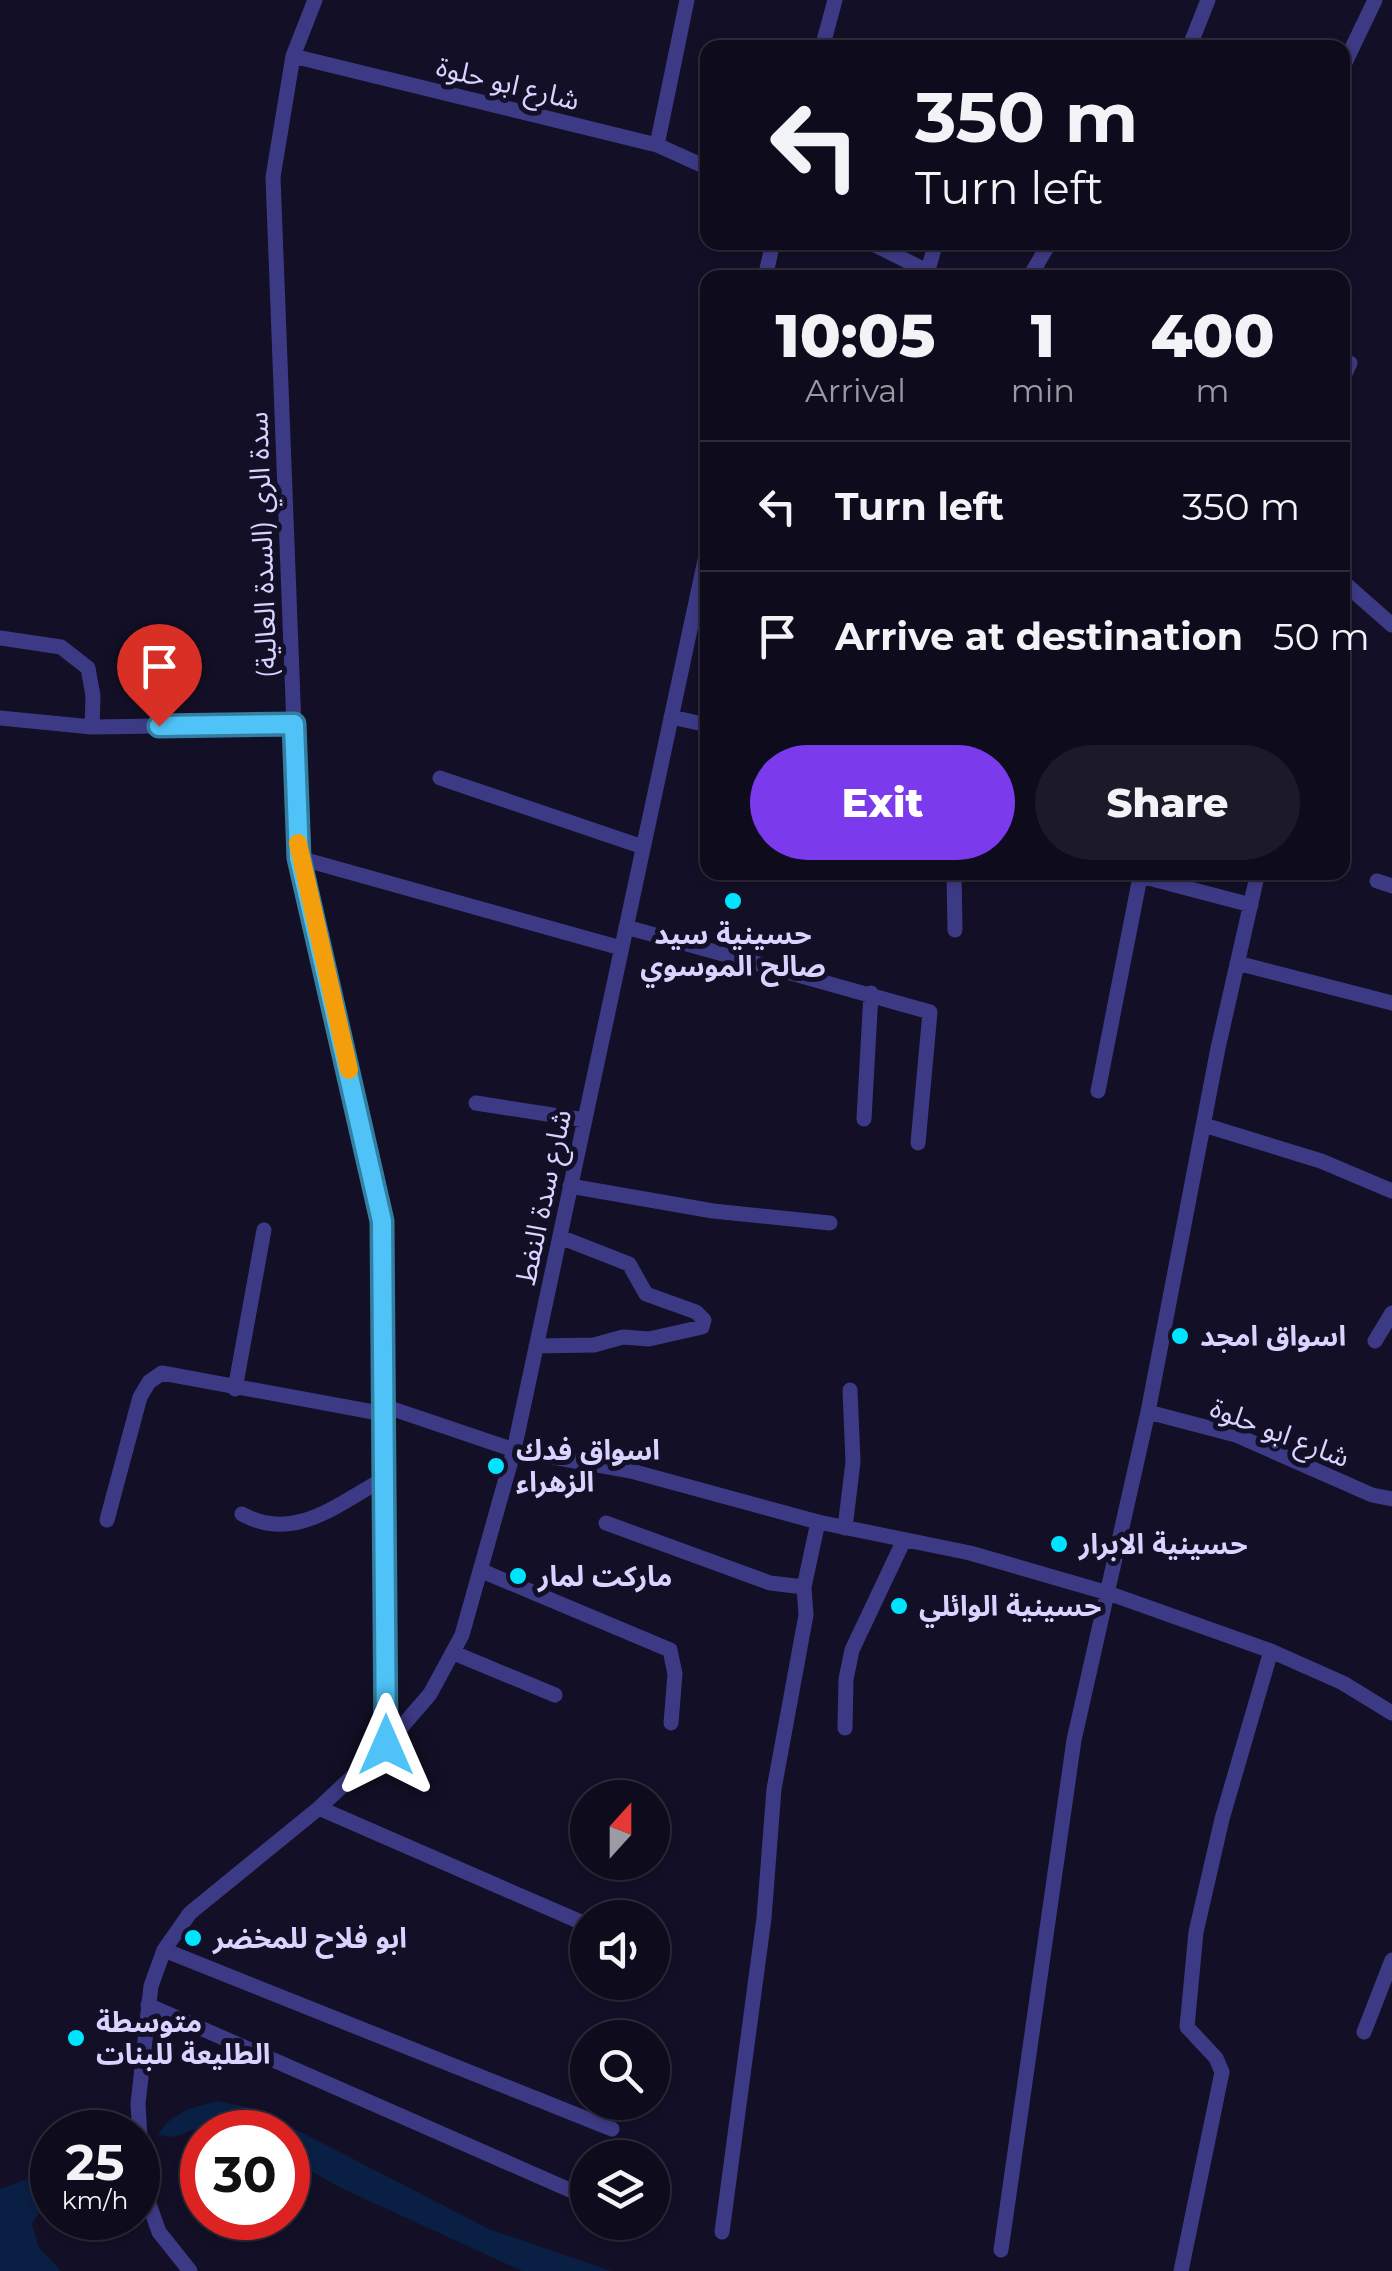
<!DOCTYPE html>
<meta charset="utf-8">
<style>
:root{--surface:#0e0b1c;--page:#1c1929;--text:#f1f3f6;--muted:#9b9ba3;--line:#2e2b3b;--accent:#7c3aed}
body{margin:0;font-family:Montserrat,"Noto Sans Arabic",sans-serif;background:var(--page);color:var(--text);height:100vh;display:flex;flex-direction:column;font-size:38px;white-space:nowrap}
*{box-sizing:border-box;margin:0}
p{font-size:32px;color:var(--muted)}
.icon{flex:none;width:55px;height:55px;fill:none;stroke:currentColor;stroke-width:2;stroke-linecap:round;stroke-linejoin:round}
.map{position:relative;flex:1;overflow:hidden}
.drawer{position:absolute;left:700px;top:270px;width:650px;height:610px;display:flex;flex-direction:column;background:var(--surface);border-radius:20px;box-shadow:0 2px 8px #0004,0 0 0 2px var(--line)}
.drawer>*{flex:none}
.top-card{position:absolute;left:700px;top:40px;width:650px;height:210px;border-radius:20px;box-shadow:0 2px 8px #0004,0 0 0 2px var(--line);background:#0e0b1c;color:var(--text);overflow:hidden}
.needle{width:65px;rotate:21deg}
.tools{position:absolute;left:570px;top:1780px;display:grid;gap:20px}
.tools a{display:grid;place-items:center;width:100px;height:100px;border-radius:50%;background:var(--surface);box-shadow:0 2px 8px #0004,0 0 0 2px var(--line);font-size:50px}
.speed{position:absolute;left:30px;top:2110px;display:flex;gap:20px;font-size:50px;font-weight:700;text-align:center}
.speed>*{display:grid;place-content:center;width:130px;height:130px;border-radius:50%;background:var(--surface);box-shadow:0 2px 8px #0004,0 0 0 2px var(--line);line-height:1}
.speed small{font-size:25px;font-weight:400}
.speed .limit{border:15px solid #d22;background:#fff;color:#111}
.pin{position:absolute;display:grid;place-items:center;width:85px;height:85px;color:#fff;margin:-102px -42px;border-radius:50% 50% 50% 0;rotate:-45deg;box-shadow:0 0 10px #0007}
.pin .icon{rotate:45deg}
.me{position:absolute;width:110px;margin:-55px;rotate:0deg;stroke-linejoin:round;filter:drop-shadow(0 0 8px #0008)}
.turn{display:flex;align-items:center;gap:35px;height:210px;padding:0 50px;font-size:45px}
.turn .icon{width:130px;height:130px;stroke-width:2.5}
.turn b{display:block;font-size:70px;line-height:85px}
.eta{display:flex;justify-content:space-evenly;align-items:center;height:170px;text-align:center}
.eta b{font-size:60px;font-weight:800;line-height:70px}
.cta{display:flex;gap:20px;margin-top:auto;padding:20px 50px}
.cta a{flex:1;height:115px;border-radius:60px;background:var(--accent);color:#fff;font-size:40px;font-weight:800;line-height:115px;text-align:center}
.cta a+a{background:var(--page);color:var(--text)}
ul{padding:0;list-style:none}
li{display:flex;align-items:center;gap:30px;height:130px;padding:0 50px;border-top:2px solid var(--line)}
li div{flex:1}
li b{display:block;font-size:38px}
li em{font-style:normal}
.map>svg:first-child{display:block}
.water{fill:#0a1f44}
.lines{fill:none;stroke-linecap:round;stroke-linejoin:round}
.stream{stroke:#0a1f44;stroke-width:6}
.street{stroke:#3d3a85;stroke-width:15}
.route-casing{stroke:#337fa1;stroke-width:25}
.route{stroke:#4fc3f7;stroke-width:18}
.slow{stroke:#f59e0b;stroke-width:18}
.poi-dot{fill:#00e5ff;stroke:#130f26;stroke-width:4}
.labels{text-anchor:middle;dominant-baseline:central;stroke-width:10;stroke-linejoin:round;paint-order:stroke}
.street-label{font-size:28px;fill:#d9d4ff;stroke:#130f26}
.poi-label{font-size:28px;font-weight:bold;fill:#d9d4ff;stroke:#130f26;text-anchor:start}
</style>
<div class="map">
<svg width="1392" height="2271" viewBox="0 0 1392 2271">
<rect width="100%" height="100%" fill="#130f26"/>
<!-- water -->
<path class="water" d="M217,2101L256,2109L489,2229L611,2271H522L341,2188L288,2158V2132H241L216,2122L173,2137L158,2135C171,2112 192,2108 217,2101Z
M52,2170V2196L30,2226L36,2249L57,2271H0V2189Z"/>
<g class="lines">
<!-- stream -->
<path class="stream" d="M29,2225L36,2249L57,2271"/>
<!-- street -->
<path class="street" d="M315,0L293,56L273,177L299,858L382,1221L386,1745
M822,48L835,0
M1189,48L1208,0
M293,56L657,145L708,168
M1342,69L1375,0
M657,145L687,0
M869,242L941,278
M928,270L936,242
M765,278L773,242
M1029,278L1050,242
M1342,380L1350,363
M1342,581L1392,625
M0,638L61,647L88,668L93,696L92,727
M671,717L708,725
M0,718L92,727L294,724
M440,778L643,847
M299,858L621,948
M954,872L955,930
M1141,876L1251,905
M1377,881L1392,886
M626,927L930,1012L918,1143
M1237,963L1392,1003
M1098,1091L1141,872
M476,1103L585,1120
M864,1119L871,993
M1204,1125L1321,1161L1392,1191
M570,1186L713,1211L830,1223
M1375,1341L1392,1313
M536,1346L594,1345L623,1337L649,1339L702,1327L704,1320L696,1312L646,1294L629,1264L560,1237
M235,1389L264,1230
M384,1406L514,1450L631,1471L818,1522L970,1553L1108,1593L1271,1651L1343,1683L1392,1713
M1148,1412L1236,1435L1372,1495L1392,1499
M242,1514C294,1543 338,1504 385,1478
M107,1520L140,1397L149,1382L162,1373L384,1414
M606,1523L770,1583L804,1587
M845,1528L853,1462L850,1390
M482,1571L670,1650L675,1674L671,1723
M454,1653L555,1695
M845,1728L846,1679L852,1650L904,1540
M319,1808L583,1923
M164,1950L612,2129
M148,2005L588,2198
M1364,2032L1392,1960
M722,2232L764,1918L774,1789L806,1615L804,1587L818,1522
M1001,2250L1074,1740L1148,1412L1218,1048L1258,872
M190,2271L159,2232L143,2187L138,2104L151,1986L164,1950L190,1913L319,1808L386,1745L430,1694L462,1635L514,1450L708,546
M1181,2271L1222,2072L1216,2058L1187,2027L1196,1932L1222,1819L1271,1651"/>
</g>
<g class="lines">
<defs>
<path id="route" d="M159,726L294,724L299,858L382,1221L386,1745"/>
</defs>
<!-- route casing -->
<use href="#route" class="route-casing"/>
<!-- route -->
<use href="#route" class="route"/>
<!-- slow -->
<path class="slow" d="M298,843L349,1070"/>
</g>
<!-- markers -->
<g class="poi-dot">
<circle cx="733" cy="901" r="10"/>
<circle cx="1180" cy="1336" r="10"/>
<circle cx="496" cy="1466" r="10"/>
<circle cx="1059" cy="1544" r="10"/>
<circle cx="518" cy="1576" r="10"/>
<circle cx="899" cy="1606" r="10"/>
<circle cx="193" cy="1938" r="10"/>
<circle cx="76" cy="2038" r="10"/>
</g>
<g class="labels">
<!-- street labels -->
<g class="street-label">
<text transform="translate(508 83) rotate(14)">شارع ابو حلوة</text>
<text transform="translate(262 545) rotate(-92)">سدة الري (السدة العالية)</text>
<text transform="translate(543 1197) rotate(-78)">شارع سدة النفط</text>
<text transform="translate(1280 1432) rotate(21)">شارع ابو حلوة</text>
</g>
<!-- poi labels -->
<g class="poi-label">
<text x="733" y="934" text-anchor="middle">حسينية سيد<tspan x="733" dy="32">صالح الموسوي</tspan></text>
<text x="1200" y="1336">اسواق امجد</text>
<text x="516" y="1450">اسواق فدك<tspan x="516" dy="32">الزهراء</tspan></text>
<text x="1079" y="1544">حسينية الابرار</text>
<text x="538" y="1576">ماركت لمار</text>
<text x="919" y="1606">حسينية الوائلي</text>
<text x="213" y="1938">ابو فلاح للمخضر</text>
<text x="96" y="2022">متوسطة<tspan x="96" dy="32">الطليعة للبنات</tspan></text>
</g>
</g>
</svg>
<div class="tools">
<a><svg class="needle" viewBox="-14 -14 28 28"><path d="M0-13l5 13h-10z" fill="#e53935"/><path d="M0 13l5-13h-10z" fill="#9b9ba3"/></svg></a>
<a><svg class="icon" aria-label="sound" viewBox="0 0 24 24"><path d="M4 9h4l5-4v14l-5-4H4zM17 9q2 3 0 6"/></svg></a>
<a><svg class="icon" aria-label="search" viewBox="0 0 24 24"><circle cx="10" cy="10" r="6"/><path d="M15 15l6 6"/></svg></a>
<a><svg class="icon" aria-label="layers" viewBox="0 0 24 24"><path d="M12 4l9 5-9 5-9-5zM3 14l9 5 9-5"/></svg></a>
</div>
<div class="speed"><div>25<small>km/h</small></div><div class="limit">30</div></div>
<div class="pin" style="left:159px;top:726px;background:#d93025"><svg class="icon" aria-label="arrive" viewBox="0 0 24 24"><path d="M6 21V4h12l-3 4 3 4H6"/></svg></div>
<svg class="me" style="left:386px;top:1745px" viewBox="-20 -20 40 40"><path d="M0-17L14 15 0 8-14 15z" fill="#4fc3f7" stroke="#fff" stroke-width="4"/></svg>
<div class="top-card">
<div class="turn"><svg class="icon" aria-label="left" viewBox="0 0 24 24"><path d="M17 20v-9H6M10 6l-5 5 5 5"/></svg><div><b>350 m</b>Turn left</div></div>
</div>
<section class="drawer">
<div class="eta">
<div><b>10:05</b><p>Arrival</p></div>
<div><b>1</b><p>min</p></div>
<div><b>400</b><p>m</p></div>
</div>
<ul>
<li><svg class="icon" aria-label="left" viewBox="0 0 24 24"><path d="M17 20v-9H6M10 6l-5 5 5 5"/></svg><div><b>Turn left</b></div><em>350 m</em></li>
<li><svg class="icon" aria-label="arrive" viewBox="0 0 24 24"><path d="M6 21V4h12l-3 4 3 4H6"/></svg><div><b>Arrive at destination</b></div><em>50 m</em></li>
</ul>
<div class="cta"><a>Exit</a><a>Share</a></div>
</section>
</div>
